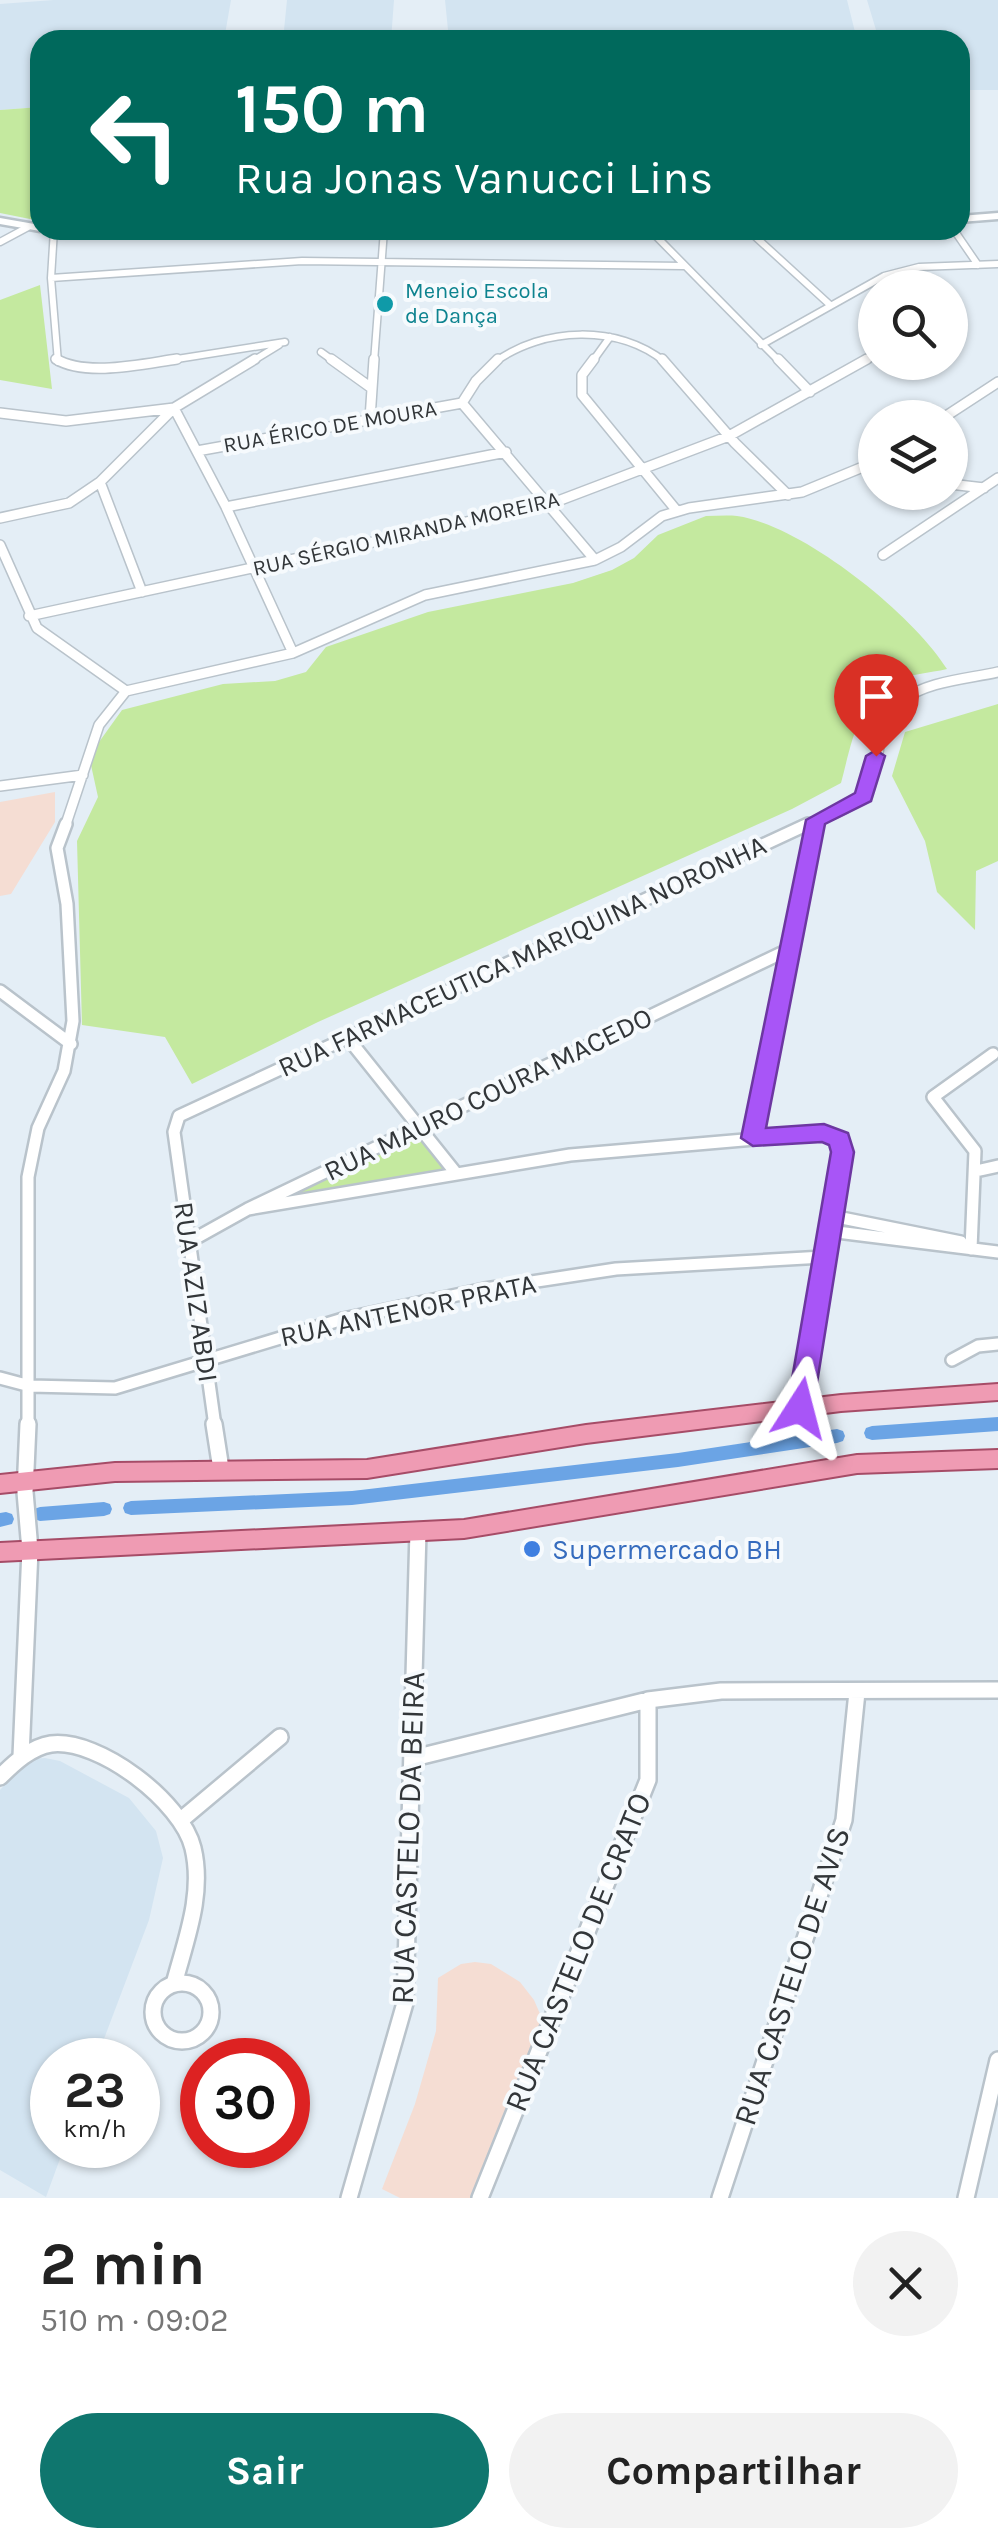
<!DOCTYPE html>
<html lang="pt">
<meta charset="utf-8">
<style>
:root{--surface:#fff;--page:#f2f2f2;--text:#222;--muted:#767676;--accent:#0f766e}
body{margin:0;font-family:Karla,sans-serif;background:var(--page);color:var(--text);height:100vh;display:flex;flex-direction:column;font-size:38px;white-space:nowrap}
*{box-sizing:border-box;margin:0}
p{font-size:32px;color:var(--muted)}
.icon{flex:none;width:55px;height:55px;fill:none;stroke:currentColor;stroke-width:2;stroke-linecap:round;stroke-linejoin:round}
.map{position:relative;height:2198px;overflow:hidden}
.side{display:flex;flex-direction:column;background:var(--surface);flex:1}
.side>*{flex:none}
.guide{position:absolute;left:30px;top:30px;width:940px;height:210px;border-radius:30px;box-shadow:0 2px 8px #0004;background:#00695c;color:#fff;overflow:hidden}
.buttons{position:absolute;left:858px;top:270px;display:grid;gap:20px}
.buttons a{display:grid;place-items:center;width:110px;height:110px;border-radius:50%;background:var(--surface);box-shadow:0 2px 8px #0004;font-size:50px}
.speed{position:absolute;left:30px;top:2038px;display:flex;gap:20px;font-size:50px;font-weight:700;text-align:center}
.speed>*{display:grid;place-content:center;width:130px;height:130px;border-radius:50%;background:var(--surface);box-shadow:0 2px 8px #0004;line-height:1}
.speed small{font-size:25px;font-weight:400}
.speed .limit{border:15px solid #d22;background:#fff;color:#111}
.pin{position:absolute;display:grid;place-items:center;width:85px;height:85px;color:#fff;margin:-102px -42px;border-radius:50% 50% 50% 0;rotate:-45deg;box-shadow:0 0 10px #0007}
.pin .icon{rotate:45deg}
.me{position:absolute;width:110px;margin:-55px;rotate:9deg;stroke-linejoin:round;filter:drop-shadow(0 0 8px #0008)}
.turn{display:flex;align-items:center;gap:35px;height:210px;padding:0 40px;font-size:45px}
.turn .icon{width:130px;height:130px;stroke-width:2.5}
.turn b{display:block;font-size:70px;line-height:85px}
.round{display:grid;place-items:center;flex:none;width:105px;height:105px;border-radius:52px;background:var(--page)}
.headline{display:flex;align-items:center;justify-content:space-between;height:170px;padding:0 40px}
h1{font-size:60px;font-weight:700;line-height:75px}
.cta{display:flex;gap:20px;margin-top:auto;padding:20px 40px}
.cta a{flex:1;height:115px;border-radius:60px;background:var(--accent);color:#fff;font-size:40px;font-weight:700;line-height:115px;text-align:center}
.cta a+a{background:var(--page);color:var(--text)}
.map>svg:first-child{display:block}
.built{fill:#d3e4f1}
.education{fill:#f5ddd3}
.green{fill:#c4e99f}
.lines{fill:none;stroke-linecap:round;stroke-linejoin:round}
.canal{fill:#6ba4e5;fill-rule:evenodd}
.street-far3-casing{stroke:#b9c3cb;stroke-width:9}
.street-far2-casing{stroke:#b9c3cb;stroke-width:12}
.street-far1-casing{stroke:#b9c3cb;stroke-width:16}
.street-casing{stroke:#b9c3cb;stroke-width:20}
.secondary-casing{stroke:#b9c3cb;stroke-width:5}
.primary-casing{stroke:#a64c67;stroke-width:4}
.street-far3{stroke:#fff;stroke-width:6}
.street-far2{stroke:#fff;stroke-width:9}
.street-far1{stroke:#fff;stroke-width:11}
.street{stroke:#fff;stroke-width:15}
.secondary{fill:#fff;fill-rule:evenodd}
.primary{fill:#ef9bb3;fill-rule:evenodd}
.route{fill:#a855f7;stroke:#6d37a1;stroke-width:2.5}
.culture-dot{fill:#0f9aa8;stroke:#f6fafd;stroke-width:4}
.shop-dot{fill:#3f7fe0;stroke:#f6fafd;stroke-width:4}
.labels{text-anchor:middle;dominant-baseline:central;stroke-width:8;stroke-linejoin:round;paint-order:stroke}
.far-culture-label{font-size:22px;fill:#0d838f;stroke:#f6fafd;text-anchor:start}
.far-street-label{font-size:22px;fill:#323639;stroke:#f6fafd}
.street-label{font-size:28px;fill:#323639;stroke:#f6fafd}
.shop-label{font-size:28px;fill:#366cbe;stroke:#f6fafd;text-anchor:start}
.near-street-label{font-size:32px;fill:#323639;stroke:#f6fafd}
</style>
<div class="map">
<svg width="998" height="2198" viewBox="0 0 998 2198">
<rect width="100%" height="100%" fill="#e4eef6"/>
<!-- built -->
<path class="built" d="M54,0H231L224,40H40V107L0,110V4Z
M287,0H394L391,40H283Z
M445,0H847L857,40H449Z
M867,0H998V90H960V40H879Z
M45,1758L60,1761L129,1798L156,1831L163,1858L149,1920L96,2060H52V2145H65L46,2197L0,2170V1790L29,1759Z"/>
<!-- education -->
<path class="education" d="M55,792V822L11,894L0,896V802Z
M475,1962L491,1964L520,1982L534,2000L544,2023L475,2198H400L382,2189L415,2104L436,2031L438,1978L461,1964Z"/>
<!-- green -->
<path class="green" d="M40,107V221L0,213V110Z
M40,285L52,389L0,380V300Z
M706,516C716,516 727,515 737,516C802,525 913,614 947,669C930,673 909,674 894,681C858,697 850,750 841,783L792,809L318,1022L192,1084L165,1037L82,1025L77,841L98,797L89,756L122,710L223,684L275,681L306,672L326,647L428,612L573,583L612,570L634,558L658,535Z
M998,704V861L976,871L975,930L937,892L925,841L892,776L905,732Z
M417,1128L455,1172L248,1209Z"/>
<g class="lines">
<!-- canal -->
<path class="canal" d="M998,1417V1431L872,1440L866,1438L864,1433L866,1428L872,1426Z
M837,1429L843,1431L845,1436L843,1441L837,1443L678,1467L352,1505L131,1515L125,1513L123,1508L125,1503L131,1501L352,1491L678,1453Z
M104,1502L110,1504L112,1509L110,1514L104,1516L40,1521L34,1519L32,1514L34,1509L40,1507Z
M6,1512L12,1514L14,1519L12,1524L0,1527V1513Z"/>
<defs>
<path id="street-far3" d="M54,230L51,278L58,362
M650,230L780,362
M748,230L829,304
M954,230L978,265
M0,242L28,227
M51,278L302,261L683,266
M761,345L884,276L919,267L998,264
M321,352L335,362
M158,362L285,342
M251,362L279,345
M374,362L384,230
M495,362C543,327 618,324 665,362
M592,362L610,337
M863,362L875,355"/>
<path id="street-far2" d="M56,359C86,377 142,364 177,359
M331,359L370,387
M498,359L476,381L462,403L595,560
M594,359L582,375V395L677,511
M662,359L735,443L788,495
M778,359L810,392
M0,413L66,421L174,408L226,507L293,653
M943,418L998,382
M370,419L374,359
M197,451L462,403
M100,482L142,592
M950,484L984,488
M226,507L506,452
M0,518L69,503L100,482L174,408L255,359
M0,545L37,628L126,691
M883,555L998,478
M29,616L550,504L729,436L867,359
M126,691L293,653L425,595L595,560L621,547L662,516L689,508L802,492L875,462
M0,786L83,775
M65,827L99,725L126,691
M802,827C821,818 851,810 864,794C886,766 870,724 901,701C927,681 967,679 998,672
M815,827L816,821"/>
<path id="street-far1" d="M0,991L71,1044
M347,1037L455,1172
M753,1138L815,824
M976,1171L998,1166
M248,1209L570,1155L824,1133L840,1140L843,1153L800,1408
M832,1216L961,1242
M829,1231L998,1252
M187,1243L248,1209L790,949
M971,1249L975,1151L933,1097L993,1054
M952,1360L978,1346L998,1344
M0,1378L30,1386L115,1388L343,1319L485,1289L616,1269L823,1257
M28,1426V1177L38,1128L64,1071L73,1021L67,904L57,848L66,824
M215,1426L174,1132L179,1116L808,824"/>
<path id="street" d="M214,1424L221,1469
M21,1756L30,1550L25,1492L28,1424
M414,1758L648,1700L721,1691L998,1690
M0,1777C14,1763 31,1747 51,1744C99,1738 182,1802 193,1848C204,1894 186,1939 174,1984
M181,1820L280,1737
M153 2012a29 29 0 1 1 58 0a29 29 0 1 1-58 0Z
M349,2198L405,2003L418,1531
M480,2198L648,1780V1700
M720,2198L844,1820L857,1692
M966,2198L998,2060"/>
<path id="secondary" d="M998,213V219L960,222V216Z
M0,218L40,225V230H43L40,231L0,224Z
M55,230H120L115,233H60Z
M783,230H853L848,233H788Z"/>
<path id="primary" d="M998,1384V1400L841,1411L586,1443L367,1478L115,1481L0,1493V1475L115,1463L367,1460L586,1425L841,1395Z
M998,1450V1468L857,1473L464,1538L0,1561V1543L464,1520L857,1455Z"/>
</defs>
<!-- street-far3 casing -->
<use href="#street-far3" class="street-far3-casing"/>
<!-- street-far2 casing -->
<use href="#street-far2" class="street-far2-casing"/>
<!-- street-far1 casing -->
<use href="#street-far1" class="street-far1-casing"/>
<!-- street casing -->
<use href="#street" class="street-casing"/>
<!-- secondary casing -->
<use href="#secondary" class="secondary-casing"/>
<!-- primary casing -->
<use href="#primary" class="primary-casing"/>
<!-- street-far3 -->
<use href="#street-far3" class="street-far3"/>
<!-- street-far2 -->
<use href="#street-far2" class="street-far2"/>
<!-- street-far1 -->
<use href="#street-far1" class="street-far1"/>
<!-- street -->
<use href="#street" class="street"/>
<!-- secondary -->
<use href="#secondary" class="secondary"/>
<!-- primary -->
<use href="#primary" class="primary"/>
</g>
<!-- route -->
<path class="route" d="M876,750L885,756L871,801L825,824L766,1128L824,1124L848,1133L854,1152L813,1408L809,1416L800,1419L791,1416L787,1408L831,1152L829,1145L822,1142L753,1146L741,1138L806,820L855,793L866,756Z"/>
<!-- markers -->
<circle class="culture-dot" cx="385" cy="304" r="10"/>
<circle class="shop-dot" cx="532" cy="1549" r="10"/>
<g class="labels">
<!-- far-culture labels -->
<g class="far-culture-label">
<text x="405" y="291">Meneio Escola<tspan x="405" dy="25">de Dança</tspan></text>
</g>
<!-- far-street labels -->
<g class="far-street-label">
<text transform="translate(330 427) rotate(-10)">RUA ÉRICO DE MOURA</text>
<text transform="translate(406 534) rotate(-13)">RUA SÉRGIO MIRANDA MOREIRA</text>
</g>
<!-- street labels -->
<g class="street-label">
<text transform="translate(522 956) rotate(-25)">RUA FARMACEUTICA MARIQUINA NORONHA</text>
<text transform="translate(488 1094) rotate(-26)">RUA MAURO COURA MACEDO</text>
<text transform="translate(196 1292) rotate(82)">RUA AZIZ ABDI</text>
<text transform="translate(408 1310) rotate(-12)">RUA ANTENOR PRATA</text>
</g>
<!-- shop labels -->
<g class="shop-label">
<text x="552" y="1549">Supermercado BH</text>
</g>
<!-- near-street labels -->
<g class="near-street-label">
<text transform="translate(408 1838) rotate(-88)">RUA CASTELO DA BEIRA</text>
<text transform="translate(578 1952) rotate(-68)">RUA CASTELO DE CRATO</text>
<text transform="translate(792 1976) rotate(-72)">RUA CASTELO DE AVIS</text>
</g>
</g>
</svg>
<div class="buttons">
<a><svg class="icon" aria-label="search" viewBox="0 0 24 24"><circle cx="10" cy="10" r="6"/><path d="M15 15l6 6"/></svg></a>
<a><svg class="icon" aria-label="layers" viewBox="0 0 24 24"><path d="M12 4l9 5-9 5-9-5zM3 14l9 5 9-5"/></svg></a>
</div>
<div class="speed"><div>23<small>km/h</small></div><div class="limit">30</div></div>
<div class="pin" style="left:876px;top:756px;background:#d93025"><svg class="icon" aria-label="arrive" viewBox="0 0 24 24"><path d="M6 21V4h12l-3 4 3 4H6"/></svg></div>
<svg class="me" style="left:800px;top:1408px" viewBox="-20 -20 40 40"><path d="M0-17L14 15 0 8-14 15z" fill="#a855f7" stroke="#fff" stroke-width="4"/></svg>
<div class="guide">
<div class="turn"><svg class="icon" aria-label="left" viewBox="0 0 24 24"><path d="M17 20v-9H6M10 6l-5 5 5 5"/></svg><div><b>150 m</b>Rua Jonas Vanucci Lins</div></div>
</div>
</div>
<section class="side">
<div class="headline"><div><h1>2 min</h1><p>510 m · 09:02</p></div><a class="round"><svg class="icon" aria-label="close" viewBox="0 0 24 24"><path d="M6 6l12 12M18 6L6 18"/></svg></a></div>
<div class="cta"><a>Sair</a><a>Compartilhar</a></div>
</section>
